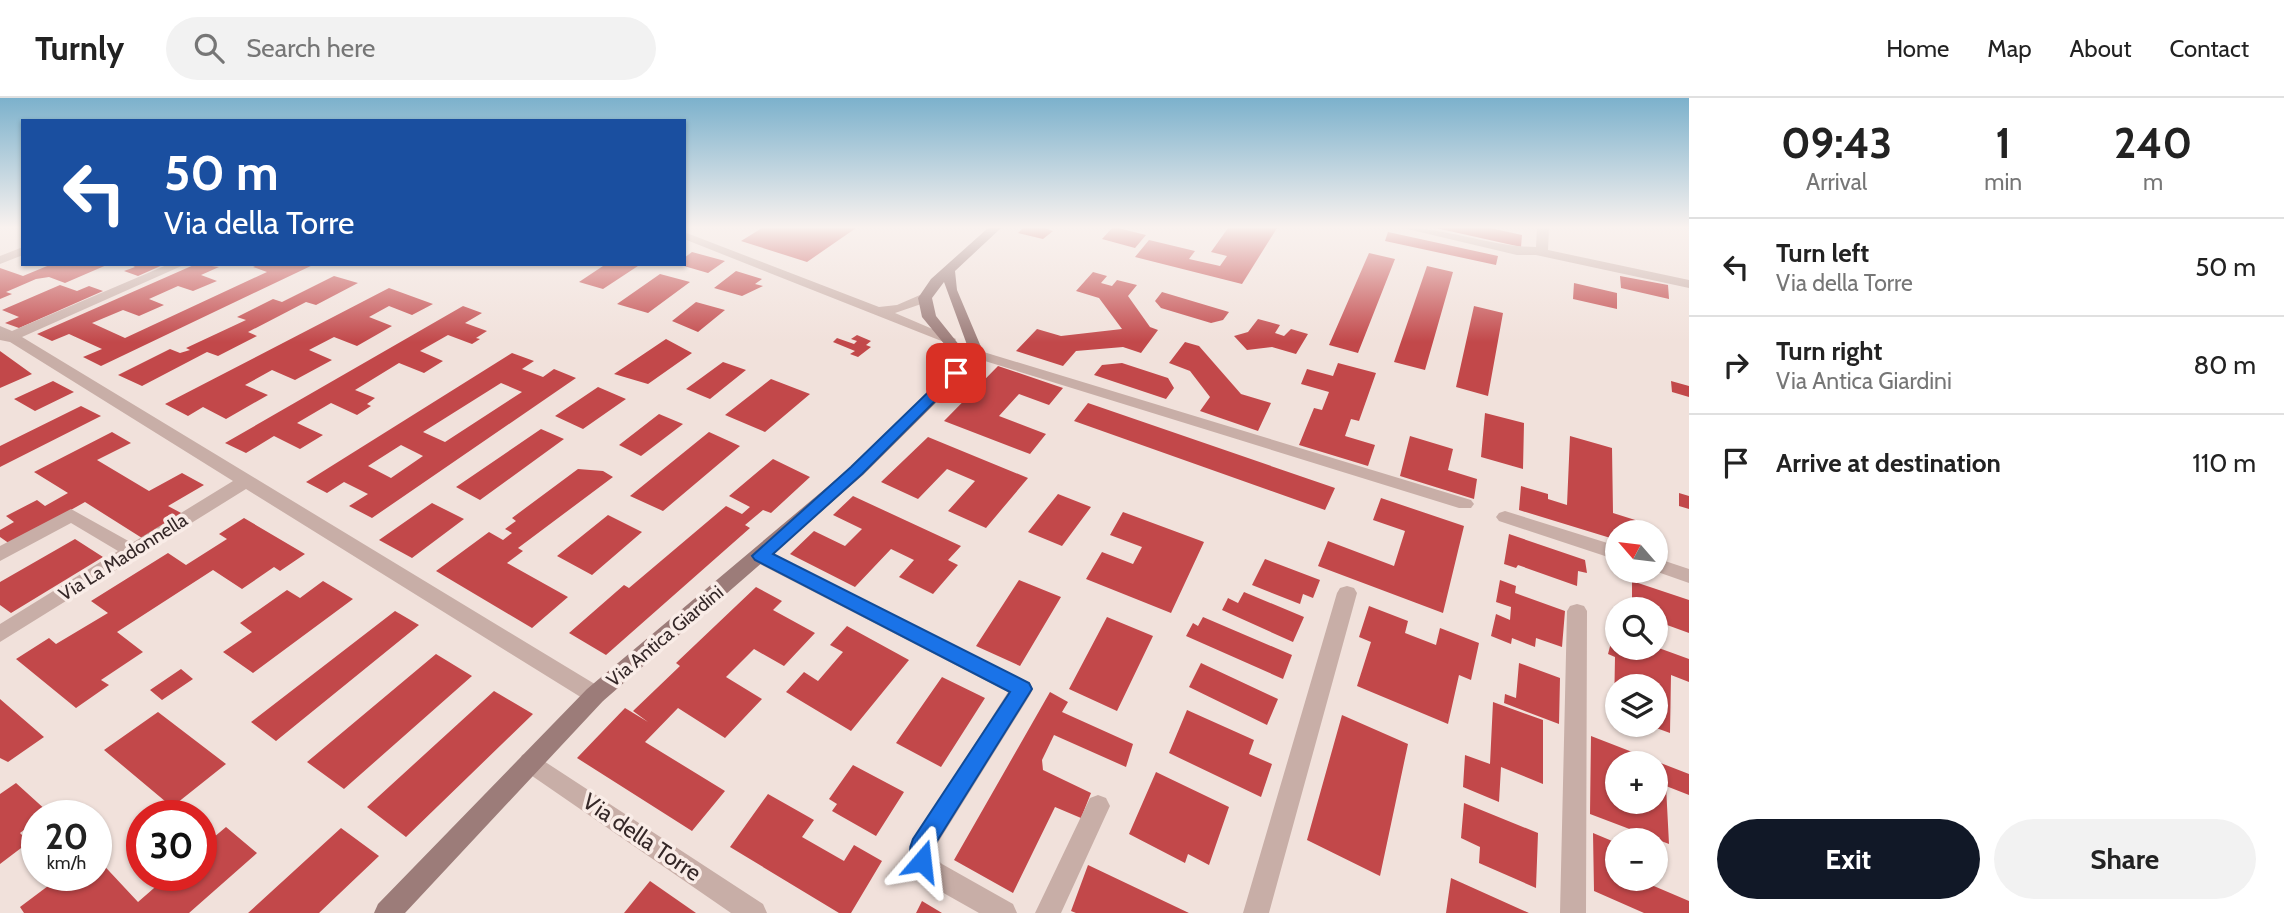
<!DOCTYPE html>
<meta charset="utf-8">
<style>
:root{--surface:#fff;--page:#f2f2f2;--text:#222;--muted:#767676;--line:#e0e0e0;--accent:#111827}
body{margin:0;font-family:Cabin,sans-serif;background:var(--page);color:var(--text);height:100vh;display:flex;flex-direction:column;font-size:26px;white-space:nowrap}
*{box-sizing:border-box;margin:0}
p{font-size:23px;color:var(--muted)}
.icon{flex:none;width:38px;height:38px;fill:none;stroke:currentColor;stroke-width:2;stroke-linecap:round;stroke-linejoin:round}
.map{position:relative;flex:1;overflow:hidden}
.sheet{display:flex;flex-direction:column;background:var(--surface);width:595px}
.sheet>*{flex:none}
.banner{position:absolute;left:21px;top:21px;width:665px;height:147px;border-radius:0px;box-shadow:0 2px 5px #0004;background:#1a4fa0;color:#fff;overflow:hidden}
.needle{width:46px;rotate:298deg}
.controls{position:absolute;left:1605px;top:422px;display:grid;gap:14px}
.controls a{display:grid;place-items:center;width:63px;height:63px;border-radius:50%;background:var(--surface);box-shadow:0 2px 5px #0004;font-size:35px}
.speed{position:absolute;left:21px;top:702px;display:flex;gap:14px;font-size:35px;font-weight:700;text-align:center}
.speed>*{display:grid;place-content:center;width:91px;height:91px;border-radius:50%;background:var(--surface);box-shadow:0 2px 5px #0004;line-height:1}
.speed small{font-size:18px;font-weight:400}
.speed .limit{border:10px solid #d22;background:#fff;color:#111}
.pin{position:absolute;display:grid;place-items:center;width:60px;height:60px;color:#fff;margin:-30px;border-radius:14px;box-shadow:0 4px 10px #0006}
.me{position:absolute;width:77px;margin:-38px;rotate:17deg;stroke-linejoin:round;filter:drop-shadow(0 0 5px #0008)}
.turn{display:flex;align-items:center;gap:24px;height:147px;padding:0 28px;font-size:32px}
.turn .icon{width:91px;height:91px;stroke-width:2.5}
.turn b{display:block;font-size:49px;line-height:60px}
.eta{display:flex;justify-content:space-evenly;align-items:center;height:119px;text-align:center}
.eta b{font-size:42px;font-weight:700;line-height:49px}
.cta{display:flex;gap:14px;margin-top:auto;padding:14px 28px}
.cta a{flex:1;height:80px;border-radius:42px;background:var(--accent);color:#fff;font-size:28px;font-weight:700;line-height:80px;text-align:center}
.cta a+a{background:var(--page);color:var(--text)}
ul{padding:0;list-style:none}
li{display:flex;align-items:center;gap:21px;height:98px;padding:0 28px;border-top:2px solid var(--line)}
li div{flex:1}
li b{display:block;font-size:26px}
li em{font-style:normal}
header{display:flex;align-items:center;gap:42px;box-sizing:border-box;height:98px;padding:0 35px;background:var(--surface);border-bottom:2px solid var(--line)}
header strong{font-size:33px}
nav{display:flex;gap:38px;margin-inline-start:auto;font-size:24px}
.search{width:490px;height:63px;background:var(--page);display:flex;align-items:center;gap:18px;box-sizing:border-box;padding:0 24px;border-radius:38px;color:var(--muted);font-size:26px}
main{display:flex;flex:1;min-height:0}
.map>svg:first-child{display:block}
.building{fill:#c2484a;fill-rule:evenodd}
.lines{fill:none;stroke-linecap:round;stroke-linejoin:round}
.street{fill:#c8aea7;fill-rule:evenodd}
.secondary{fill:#9c7c79;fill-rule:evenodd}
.route{fill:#1a73e8;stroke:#114b97;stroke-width:2}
.labels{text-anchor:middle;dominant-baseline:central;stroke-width:7;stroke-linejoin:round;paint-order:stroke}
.street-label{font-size:19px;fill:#352828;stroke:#f9ece7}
.near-street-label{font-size:23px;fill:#352828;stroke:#f9ece7}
</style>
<header>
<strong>Turnly</strong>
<div class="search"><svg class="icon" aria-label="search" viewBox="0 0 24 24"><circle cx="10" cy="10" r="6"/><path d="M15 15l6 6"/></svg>Search here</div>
<nav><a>Home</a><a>Map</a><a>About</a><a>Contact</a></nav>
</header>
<main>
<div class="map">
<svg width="1689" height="815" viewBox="0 0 1689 815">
<rect width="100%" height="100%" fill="#f1e1db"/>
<!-- building -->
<path class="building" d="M762,130H856L807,164L741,143Z
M1023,130H1044L1053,133L1043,141L1018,135Z
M1112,130H1118L1146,137L1135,150L1102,141Z
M1228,130H1277L1242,186L1135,159L1149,142L1195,153L1189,161L1220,168L1227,158L1211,154Z
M1436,130H1490L1522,137L1521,149Z
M1388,134L1498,158L1496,167L1385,143Z
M692,154L725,163L708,175L684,168V160Z
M1369,155L1395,161L1358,255L1329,247Z
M52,166H109L65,185L49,179L36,181L6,194L12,196L0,201V170L23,178Z
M130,166H165L138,178L124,173L135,169Z
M196,166L219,169L201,177L217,183L193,193L178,188L149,201L164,207L139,218L123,212L92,225L125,240L267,174L253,169L259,166H315L101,268L83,259L102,251L69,236L52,243L37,236Z
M606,166H641L603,191L579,184Z
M1427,168L1453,174L1425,272L1394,264Z
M736,173L762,181L755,186L763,188L742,198L714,190Z
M1093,174L1107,178L1101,185L1112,188L1117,182L1137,187L1128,198L1150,229L1158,232L1141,255L1123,249L1076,253L1063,268L1016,253L1037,231L1061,238L1122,231L1099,200L1076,193Z
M660,176L690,184L648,215L617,206Z
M334,178L358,185L316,207L306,204L248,234L257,238L218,258L207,254L142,288L118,277L170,251L180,255L190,252L186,250L246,222L237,219L273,201L282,204Z
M1620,178L1668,187L1669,201L1621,190Z
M1574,185L1617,195V211L1573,201Z
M60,187L77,193L89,188L103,193L19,230L5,225L19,219L2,212Z
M389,190L433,206L412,217L389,208L369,219L392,228L357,248L334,239L309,252L332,262L295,282L272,272L245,287L268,297L226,321L203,309L188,318L165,306Z
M1162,194L1229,214L1223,222L1211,225L1161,210L1155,203Z
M696,204L725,212L698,234L672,223Z
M463,208L482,215L465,225L487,233L476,240L480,241L472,246L448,237L420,253L443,263L424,275L399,265L355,292L375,300L367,306L371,308L357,317L331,305L297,325L323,337L300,351L274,338L246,355L225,345Z
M1474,208L1503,215L1488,298L1456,289Z
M1258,221L1280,227L1275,235L1284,238L1291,231L1308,236L1296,256L1272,249L1247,252L1234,238L1248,234Z
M857,237L871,243L866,247L871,249L858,259L850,256L855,253L833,244L837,240L854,246L857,243L851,241Z
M666,241L692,255L648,286L614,276Z
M1185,244L1199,248L1241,296L1271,305L1258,333L1200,313L1210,299L1190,273L1169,265Z
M0,253L32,276L0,290Z
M512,255L534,263L522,271L543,279L554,271L576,280L372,420L349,408L368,396L344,384L327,395L306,384ZM501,285L522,294L445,344L423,334ZM401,347L423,358L391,380L368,368Z
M723,264L746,272L710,301L686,291Z
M1122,265L1168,280L1174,290L1166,301L1094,277L1102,267Z
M1338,265L1376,275L1359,323L1351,321L1345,338L1375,347L1368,368L1299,347L1314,310L1322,312L1329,294L1301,286L1307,271L1333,278Z
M998,268L1063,290L1049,307L1019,296L999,318L1046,336L1030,356L944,323Z
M771,281L810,296L765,334L725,317Z
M53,283L74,294L35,313L14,301Z
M1671,283L1689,288V299L1672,294Z
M598,289L626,301L583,331L555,318Z
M1088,305L1335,390L1325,412L1074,323Z
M81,308L101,318L0,369V348Z
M1485,315L1524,325L1523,371L1481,359Z
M659,316L683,326L641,358L619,347Z
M541,331L564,341L480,402L456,389Z
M112,334L131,345L97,362L149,393L182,375L204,387L168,408L183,416L142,440L85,404L10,446L0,439V432L14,424L6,418L37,402L45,408L68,395L34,374Z
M709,334L740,348L663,413L630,398Z
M1410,338L1453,351L1448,372L1477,381L1474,401L1400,378Z
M1570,338L1612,350L1613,415L1651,427L1652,434H1617V442L1519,412L1521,388L1548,396V401L1567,407Z
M928,339L1028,380L986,430L948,413L975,383L947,371L918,401L881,384Z
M773,361L810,379L771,415L763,412L745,427L750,430L606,557L569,535L624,487L629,490L726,408L742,416L750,409L729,398Z
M578,371L603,373L613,379L518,450L523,453L507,465L568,499L532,530L436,473L489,434L503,442L512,435L505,431L516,423L512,420Z
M1679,395L1689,398V411L1679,408Z
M1058,396L1091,409L1062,448L1028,434Z
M853,398L961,448L948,462L958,467L933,496L899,479L914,462L891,451L855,489L790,456L814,433L845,448L862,431L833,417Z
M1381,400L1464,428L1443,515L1318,468L1328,443L1394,468L1405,433L1373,422Z
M432,405L464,421L412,460L379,442Z
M1123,414L1204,444L1171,515L1086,481L1102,454L1133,466L1142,449L1110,437Z
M608,417L642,434L592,477L557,458Z
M244,420L305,456L280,473L274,469L242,491L213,472L117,534L143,554L101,582L109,587L76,610L16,561L49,540L56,546L108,515L91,503L168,455L186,467L227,441L219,436Z
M1509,436L1585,462L1587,475L1578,473L1577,488L1518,467L1516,470L1504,466Z
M75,441L103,459L11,515L0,507V484Z
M1265,461L1320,482L1313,500L1303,496L1300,506L1252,487Z
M1019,482L1061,499L1020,568L976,548Z
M1500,482L1516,488L1515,495L1565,513L1562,549L1536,540L1535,549L1512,540L1511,546L1491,538L1496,516L1510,522L1511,509L1496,504Z
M323,483L353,501L253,575L223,554L252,534L240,525L287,492L300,500Z
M1632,483L1689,502V535L1656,523V511H1632Z
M756,489L782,503L773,512L815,535L784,568L754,551L726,579L762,601L725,640L678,610L645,644L725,693L692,733L577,660L625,610L648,624L633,613L680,568L676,565Z
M1244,494L1304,519L1293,544L1222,512L1228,500L1238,505Z
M1369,508L1408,523L1405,535L1436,547L1440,530L1479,545L1471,582L1459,577L1448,626L1357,588L1371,544L1359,539Z
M395,513L419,527L276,643L251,624Z
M1107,519L1153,538L1117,613L1069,591Z
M1203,519L1292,557L1283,581L1186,538L1193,525L1198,528Z
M847,528L909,562L851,633L786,594L804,574L818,583L843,554L830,547Z
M1614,533L1617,534V550L1656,549L1689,561V584L1671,577L1670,635L1648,627L1656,626V588H1617V614L1614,613L1615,559L1608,556Z
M436,556L472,578L344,691L307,664Z
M1201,565L1278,601L1267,627L1189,589Z
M1519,565L1560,580L1559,626L1504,605L1505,596L1516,600Z
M181,571L193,581L162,602L150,592Z
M942,579L985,600L941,669L896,645Z
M494,593L533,616L406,739L367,709Z
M1050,594L1068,604L1062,614L1133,646L1126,669L1054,637L1042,662L1043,672L1091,695L1081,720L1055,709L1013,795L954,762Z
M0,601L44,639L8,664L0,660Z
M1493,604L1543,622V686L1501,669L1499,704L1463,689L1465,657L1490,666Z
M1187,612L1254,642L1249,656L1272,666L1261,699L1169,655Z
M158,614L226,666L172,709L104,652Z
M1342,617L1408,646L1380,778L1307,742Z
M1591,638L1689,676V697L1666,688L1669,746L1590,716ZM1617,665H1656V704H1617Z
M853,667L904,694L876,738L832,713L837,706L829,701Z
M1156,674L1229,709L1209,767L1188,756L1185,765L1129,736Z
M16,685L48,714L37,718V722L20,735L29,744L0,766V696Z
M768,696L814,722L802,739L844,763L854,747L882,763L851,815H839L730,749Z
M1464,705L1538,735L1536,790L1479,765L1480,749L1461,740Z
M226,729L257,755L189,815H24L20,809L52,785L47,779L50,777H96V759L138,804L169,777H201V750Z
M341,730L379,758L319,815H248Z
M1593,735L1617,745V780H1635L1689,803V815H1644L1594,793Z
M1088,767L1189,815H1076L1071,813Z
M1451,780L1529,815H1446Z
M650,783L696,815H624Z
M922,803L942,815H916Z"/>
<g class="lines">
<!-- street -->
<path class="street" d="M1403,130C1449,130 1491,149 1536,149L1537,130H1549L1548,152L1689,182V190L1536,157H1517Z
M684,134L879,209L897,207L920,197H930V203L895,215L956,241L954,244H944L684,141Z
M23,149V157L0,166V158Z
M169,166H186L22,239L603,591L606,597L603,603L595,606L587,603L246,391L0,544V526L118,453L71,425L0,463V448L71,411L132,445L233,383L10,244L0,242V228L12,233Z
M977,252L1471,402L1474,406L1471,410H1459L972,259L970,256Z
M1505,413L1617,448V462L1499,423L1496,419L1499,415Z
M761,451L1030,585L1033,591L1030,597L934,751V758L942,766L1013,806L1017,815H979L924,784L913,771L909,749L1008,594L754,463L752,458L754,453Z
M1656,460L1689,471V485L1652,472H1656Z
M1347,488L1354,490L1357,495L1269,815H1243L1337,495L1340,490Z
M1577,506L1584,508L1587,513L1586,815H1560L1567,513L1570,508Z
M530,654L763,806L767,815H731L522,671L519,664L522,657Z
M1098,697L1106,700L1110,708L1061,815H1035L1090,700Z"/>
<!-- secondary -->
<path class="secondary" d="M988,130H1001L955,173L957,192L984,256L982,259L863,377L603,603L405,815H374L378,806L587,591L851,369L949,275L950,253L922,219L918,200L931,181ZM944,184L970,255L964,261V253L936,218L932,200Z"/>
</g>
<!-- sky -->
<linearGradient id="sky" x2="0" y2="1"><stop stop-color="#7cb1cc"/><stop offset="0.53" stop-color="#f9f2ef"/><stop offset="1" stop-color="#f9f2ef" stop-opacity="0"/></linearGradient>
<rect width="1689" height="244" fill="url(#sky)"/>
<!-- route -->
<path class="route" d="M951,272L963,275L862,376L773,456L1029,585L1032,591L932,751L933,763L930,771L922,774L914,771C909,761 908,752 913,741L1010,594L755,462L752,458L851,369Z"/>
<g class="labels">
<!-- street labels -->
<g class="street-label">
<text transform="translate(123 459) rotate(-32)">Via La Madonnella</text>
<text transform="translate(665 538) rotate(-40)">Via Antica Giardini</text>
</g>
<!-- near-street labels -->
<g class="near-street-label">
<text transform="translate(642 739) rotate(34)">Via della Torre</text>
</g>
</g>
</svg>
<div class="controls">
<a><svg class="needle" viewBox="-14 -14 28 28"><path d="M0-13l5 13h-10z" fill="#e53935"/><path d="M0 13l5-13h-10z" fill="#767676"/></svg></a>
<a><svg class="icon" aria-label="search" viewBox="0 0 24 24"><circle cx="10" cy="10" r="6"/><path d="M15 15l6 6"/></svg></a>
<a><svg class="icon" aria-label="layers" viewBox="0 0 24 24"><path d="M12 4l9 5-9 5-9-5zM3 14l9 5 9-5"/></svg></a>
<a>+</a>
<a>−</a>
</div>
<div class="speed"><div>20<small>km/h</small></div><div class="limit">30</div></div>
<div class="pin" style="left:956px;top:275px;background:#d93025"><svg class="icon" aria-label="arrive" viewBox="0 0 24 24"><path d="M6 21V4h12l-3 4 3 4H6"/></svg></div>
<svg class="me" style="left:922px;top:763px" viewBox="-20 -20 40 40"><path d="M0-17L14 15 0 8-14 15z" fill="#1a73e8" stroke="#fff" stroke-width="4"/></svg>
<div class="banner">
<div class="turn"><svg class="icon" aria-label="left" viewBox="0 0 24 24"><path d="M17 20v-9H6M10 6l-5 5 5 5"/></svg><div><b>50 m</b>Via della Torre</div></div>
</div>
</div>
<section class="sheet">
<div class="eta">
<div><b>09:43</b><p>Arrival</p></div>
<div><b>1</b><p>min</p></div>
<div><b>240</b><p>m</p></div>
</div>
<ul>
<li><svg class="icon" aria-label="left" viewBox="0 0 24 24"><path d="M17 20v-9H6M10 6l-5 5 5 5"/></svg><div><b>Turn left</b><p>Via della Torre</p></div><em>50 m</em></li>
<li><svg class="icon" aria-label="right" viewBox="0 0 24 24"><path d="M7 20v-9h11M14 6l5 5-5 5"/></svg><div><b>Turn right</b><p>Via Antica Giardini</p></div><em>80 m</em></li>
<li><svg class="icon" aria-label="arrive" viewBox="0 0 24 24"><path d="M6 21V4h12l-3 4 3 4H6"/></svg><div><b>Arrive at destination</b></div><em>110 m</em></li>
</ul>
<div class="cta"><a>Exit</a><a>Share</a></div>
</section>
</main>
